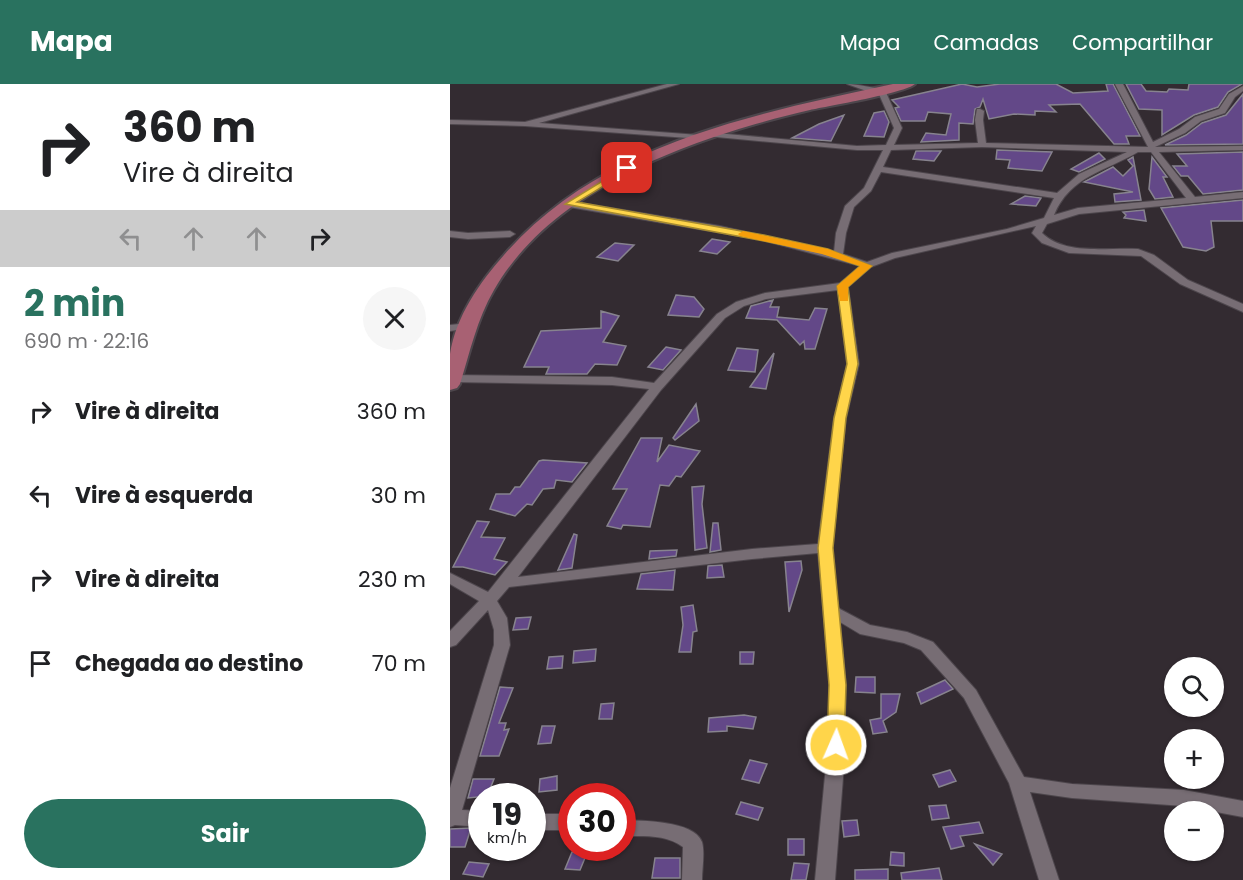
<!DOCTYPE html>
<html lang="pt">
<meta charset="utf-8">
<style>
:root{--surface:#fff;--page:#f6f6f6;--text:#202124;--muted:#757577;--accent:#29725f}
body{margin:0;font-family:Poppins,sans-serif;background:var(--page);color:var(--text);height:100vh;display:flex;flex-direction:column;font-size:22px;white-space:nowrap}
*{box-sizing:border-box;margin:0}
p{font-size:20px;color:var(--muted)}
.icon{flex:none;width:33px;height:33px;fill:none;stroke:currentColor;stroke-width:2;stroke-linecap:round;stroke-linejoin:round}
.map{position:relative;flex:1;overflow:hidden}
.details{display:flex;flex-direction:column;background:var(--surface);width:450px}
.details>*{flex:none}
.hud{background:#fff;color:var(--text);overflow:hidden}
.controls{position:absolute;left:714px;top:573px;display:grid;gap:12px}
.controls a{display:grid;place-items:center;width:60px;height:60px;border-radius:50%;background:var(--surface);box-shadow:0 2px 4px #0004;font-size:30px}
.speed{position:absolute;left:18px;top:699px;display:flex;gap:12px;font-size:30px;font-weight:700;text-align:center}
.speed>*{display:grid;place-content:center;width:78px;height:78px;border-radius:50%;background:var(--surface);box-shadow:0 2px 4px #0004;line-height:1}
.speed small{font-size:15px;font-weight:400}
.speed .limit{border:9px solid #d22;background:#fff;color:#111}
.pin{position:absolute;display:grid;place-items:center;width:51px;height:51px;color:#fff;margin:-26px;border-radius:12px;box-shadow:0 3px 9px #0006}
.me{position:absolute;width:66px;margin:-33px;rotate:2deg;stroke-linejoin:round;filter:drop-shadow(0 0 4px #0008)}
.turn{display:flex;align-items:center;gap:21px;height:126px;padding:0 24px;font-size:27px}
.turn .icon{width:78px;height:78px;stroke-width:2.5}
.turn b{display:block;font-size:42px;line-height:51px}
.lanes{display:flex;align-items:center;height:57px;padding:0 24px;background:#0003;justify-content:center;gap:30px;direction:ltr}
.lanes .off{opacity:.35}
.round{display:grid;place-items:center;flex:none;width:63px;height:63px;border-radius:32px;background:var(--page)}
.head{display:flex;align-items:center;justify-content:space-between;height:102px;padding:0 24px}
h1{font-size:36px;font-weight:700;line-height:45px;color:var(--accent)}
.action{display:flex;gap:12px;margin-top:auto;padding:12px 24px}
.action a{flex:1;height:69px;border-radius:36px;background:var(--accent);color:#fff;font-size:24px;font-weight:700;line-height:69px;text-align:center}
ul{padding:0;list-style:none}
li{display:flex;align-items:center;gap:18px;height:84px;padding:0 24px}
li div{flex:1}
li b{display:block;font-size:22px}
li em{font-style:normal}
header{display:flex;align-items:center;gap:36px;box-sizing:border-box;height:84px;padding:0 30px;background:var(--accent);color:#fff}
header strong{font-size:28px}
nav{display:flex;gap:33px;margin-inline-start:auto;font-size:21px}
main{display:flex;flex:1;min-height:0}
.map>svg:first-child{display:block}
.building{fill:#634888;stroke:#87838e;stroke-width:1.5}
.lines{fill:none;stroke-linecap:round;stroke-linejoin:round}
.street-casing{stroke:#4d464c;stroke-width:2}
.primary-casing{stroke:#4d464c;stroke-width:4}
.street{fill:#776d74;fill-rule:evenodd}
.primary{fill:#a86173;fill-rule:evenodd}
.route{fill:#ffd54a;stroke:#a68a30;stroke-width:1.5}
.slow{fill:#f59e0b}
</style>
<header>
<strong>Mapa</strong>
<nav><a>Mapa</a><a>Camadas</a><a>Compartilhar</a></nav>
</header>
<main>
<section class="details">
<div class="hud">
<div class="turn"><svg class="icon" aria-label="right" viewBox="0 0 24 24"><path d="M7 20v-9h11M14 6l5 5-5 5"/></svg><div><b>360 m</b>Vire à direita</div></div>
<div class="lanes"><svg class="icon off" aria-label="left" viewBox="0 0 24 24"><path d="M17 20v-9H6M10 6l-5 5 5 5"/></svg><svg class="icon off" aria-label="ahead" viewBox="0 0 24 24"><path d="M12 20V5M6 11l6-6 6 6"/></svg><svg class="icon off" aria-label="ahead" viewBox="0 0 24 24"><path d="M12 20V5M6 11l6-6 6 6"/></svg><svg class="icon" aria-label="right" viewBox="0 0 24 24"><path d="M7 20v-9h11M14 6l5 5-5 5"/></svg></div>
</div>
<div class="head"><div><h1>2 min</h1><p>690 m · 22:16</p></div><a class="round"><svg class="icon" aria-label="close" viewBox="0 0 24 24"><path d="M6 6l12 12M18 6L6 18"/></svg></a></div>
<ul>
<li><svg class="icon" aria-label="right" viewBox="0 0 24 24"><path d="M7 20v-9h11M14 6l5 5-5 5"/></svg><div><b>Vire à direita</b></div><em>360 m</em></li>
<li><svg class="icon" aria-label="left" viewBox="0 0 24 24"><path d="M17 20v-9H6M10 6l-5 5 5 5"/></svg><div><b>Vire à esquerda</b></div><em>30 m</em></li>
<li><svg class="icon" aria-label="right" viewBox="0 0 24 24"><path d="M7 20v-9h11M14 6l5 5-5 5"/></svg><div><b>Vire à direita</b></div><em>230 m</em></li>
<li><svg class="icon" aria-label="arrive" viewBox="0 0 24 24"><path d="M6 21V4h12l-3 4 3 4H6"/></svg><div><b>Chegada ao destino</b></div><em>70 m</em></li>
</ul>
<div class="action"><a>Sair</a></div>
</section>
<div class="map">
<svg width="793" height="796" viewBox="0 0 793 796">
<rect width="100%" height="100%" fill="#332b31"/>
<!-- building -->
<path class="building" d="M512,0L527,3L550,0H606L623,9L658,7L656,0H663L690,52H676L679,60H664L630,20L599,21L606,28L585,27V31L564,30L539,35L533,15L530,23L525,25L523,40L509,39V56L471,58L476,49L496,51L501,30L478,28L475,37H451L445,24L449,23L442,16Z
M676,0H691L696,7L717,8L719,5L738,6L739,0H792L778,8L768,23L744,31L712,51V26L689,25Z
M793,10V60L715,61L736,51L752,39L776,31Z
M434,27L439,38L434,53L414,52L424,29Z
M394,31L381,57L342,54L369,40Z
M547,66L602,68L592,87L558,84L560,76L546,75Z
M466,67H491L484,77L463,75Z
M793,68V106L753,110L738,92H731L723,82H737L727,70Z
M649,69L655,75L629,88L621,85Z
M683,73L691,116L665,118L664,110L683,108L634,98L663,83L673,92L683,82L678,76Z
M702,73L717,93H713L723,113L705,115L699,105Z
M575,112L591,114L586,122L561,120Z
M793,116V137H761L764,163L756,167L733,163L711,124Z
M694,126L696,137L674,134L676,131L673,128Z
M262,155L280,158L267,170L250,167Z
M165,159L184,161L168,177L147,173Z
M226,211L244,213L254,225L249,233L218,231Z
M323,216L320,223H329L327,233L359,236L365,224L377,225L365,265H355L354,257L350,261L327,236L296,234L301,222Z
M151,227L169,232L153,258L176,262L167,281L145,280L137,290H96L99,283H74L91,247L151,244Z
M216,263L231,266L213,286L198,283Z
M287,264L308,266L305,288L278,286Z
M324,269L316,305L300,303Z
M246,320L249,337L225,356L223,354Z
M191,354H212L207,378L219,361L250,367L231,393L226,392L219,402L210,401L200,443L173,441L171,445L157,442L177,405H163Z
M93,376L137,379L122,398L106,396L104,404L93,405L82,421L77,420L65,432L40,425L46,410H60L65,403H70L89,377Z
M254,402L252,420L257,464L245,466L242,403Z
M27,437L39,438L31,453L55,454L44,475L57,478L45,491L13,483H3Z
M263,439H268L271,466L260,468Z
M124,450L127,451L122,484L108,486Z
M227,466L226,472L199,475L200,467Z
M351,477L352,486L339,528L335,478Z
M272,481L274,493L257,494L258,482Z
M225,486L223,506L187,505L191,490Z
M243,521L247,547L243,548L241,568H229L233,541L231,523Z
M81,533L78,545L63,546L66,534Z
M146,565L145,577L123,579L124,567Z
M290,568H304L303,580H290Z
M113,572L112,584L97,585L99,573Z
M406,593H425V609L405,608Z
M495,596L503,605L471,620L467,609Z
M50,603L63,604L49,639H56L54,646L59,645L49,672H30Z
M431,610H450L446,628L433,637L437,648L423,650L420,636L431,634Z
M164,619L162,635H149L151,620Z
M294,631L306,633L303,645L277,642V647L258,648L259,634Z
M92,642H105L101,659L88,660Z
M300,676L317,680L309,699L292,695Z
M500,686L506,697L489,703L483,691Z
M107,692V706L89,708L90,695Z
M23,695H44L37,712L18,714Z
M291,718L313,724L308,736L286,730Z
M496,721L499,734L482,736L479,722Z
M407,736L409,751L394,753L392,737Z
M529,738L533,749L510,752L514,762L501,765L493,743Z
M21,744L15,763H0V745Z
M338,755H354V771H338Z
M525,760L552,770L543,781Z
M122,768L137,769L130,786L115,785Z
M441,768L454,769V782L440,781Z
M205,774H230V794H202Z
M19,778L39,780L33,793L13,790Z
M344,779L359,780L356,796H341Z
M489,784L492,796H452L451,789Z
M438,785V796H405V786Z"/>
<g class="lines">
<defs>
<path id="street" d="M217,0H229L89,39L249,51H252V55L75,42L0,40V36L75,38Z
M397,0C410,0 422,5 434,4L452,44L444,61L528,59L525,36L527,25H530L534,27L533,36L536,59L698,63L665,0H673L703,58L729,45L745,33L769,25L779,10L793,2V7L785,13L775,29L751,37L735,49L705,63L793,62V66L709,68L745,113L793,108V114L629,130L597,140L592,149C616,172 657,163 688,165L704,171L738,196L793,220V228L730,200L691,172L619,169L592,159L582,149L586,142L445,174L421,183L398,203L409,280L396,334L382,464L388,524L420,541L457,548L483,558L526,606L574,693L622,700L734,706L793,717V733L734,722L622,714L580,708L609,796H589L559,699L514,614L471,566L454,559L410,550L390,538L396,601L394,681L385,796H365L376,681L380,601L368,469L302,475L59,503L47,517L57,534L60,561L12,726L32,727V743L5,741L0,743V704L44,561V546L38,526L6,561L0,563V547L29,517L0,500V489L38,508L199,305L162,301L2,298L0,297V291L162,293L204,299L267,230L286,218L315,209L390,199L410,182L307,155L119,123L114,120L119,117L270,142L384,168L386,149L395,122L414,104L433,66H407L256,52L252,50L256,48L407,62L436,61L444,44L428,8L422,9ZM532,63L677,68L629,90L607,109L433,83L441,66ZM688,68H701L736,114L628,124L604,131C620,92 656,87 688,68ZM431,88L604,114L594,134L557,145L442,169L417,178L393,170L396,149L404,123L421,107ZM388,206L397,280L384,334L368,460L302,465L68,493L211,306L275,234L294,222L316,215Z
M0,147L18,149L60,147L65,150L60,153L18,155L0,153Z
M18,239L23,242L22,244L0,247V241Z
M82,730H122V746H82Z
M172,736C191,737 244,736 252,758C255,769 252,785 252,796H232L233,763C216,750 193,752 172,752Z"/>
<path id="primary" d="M443,0H465C455,9 378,22 360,26C248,52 104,101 44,206C27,235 20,268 10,300L7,304L0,306C0,294 0,281 0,270C6,232 30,198 54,171C151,59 305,30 443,0Z"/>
</defs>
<!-- street casing -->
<use href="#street" class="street-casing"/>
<!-- primary casing -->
<use href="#primary" class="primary-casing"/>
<!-- street -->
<use href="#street" class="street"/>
<!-- primary -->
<use href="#primary" class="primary"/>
</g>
<!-- route -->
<path class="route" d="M177,82L180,86L127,118L314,151L378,165L422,182L398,203L408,280L396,334L383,464L396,601L394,661L392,666H379L377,661L379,601L368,464L384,334L397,280L387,202L410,182L372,169L314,157L115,120Z"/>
<!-- slow -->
<path class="slow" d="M293,147L378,165L422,182L398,203V217H390L387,202L410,182L372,170L290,152L288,150Z"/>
</svg>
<div class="controls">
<a><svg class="icon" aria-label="search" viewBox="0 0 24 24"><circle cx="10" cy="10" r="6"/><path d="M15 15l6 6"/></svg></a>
<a>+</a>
<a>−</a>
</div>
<div class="speed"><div>19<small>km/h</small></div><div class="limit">30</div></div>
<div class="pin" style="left:177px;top:84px;background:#d93025"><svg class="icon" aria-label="arrive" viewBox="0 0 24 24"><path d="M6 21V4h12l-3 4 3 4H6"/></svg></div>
<svg class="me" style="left:386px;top:661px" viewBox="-20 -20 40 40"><circle r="17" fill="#ffd54a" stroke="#fff" stroke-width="3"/><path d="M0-11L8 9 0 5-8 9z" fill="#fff"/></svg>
</div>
</main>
